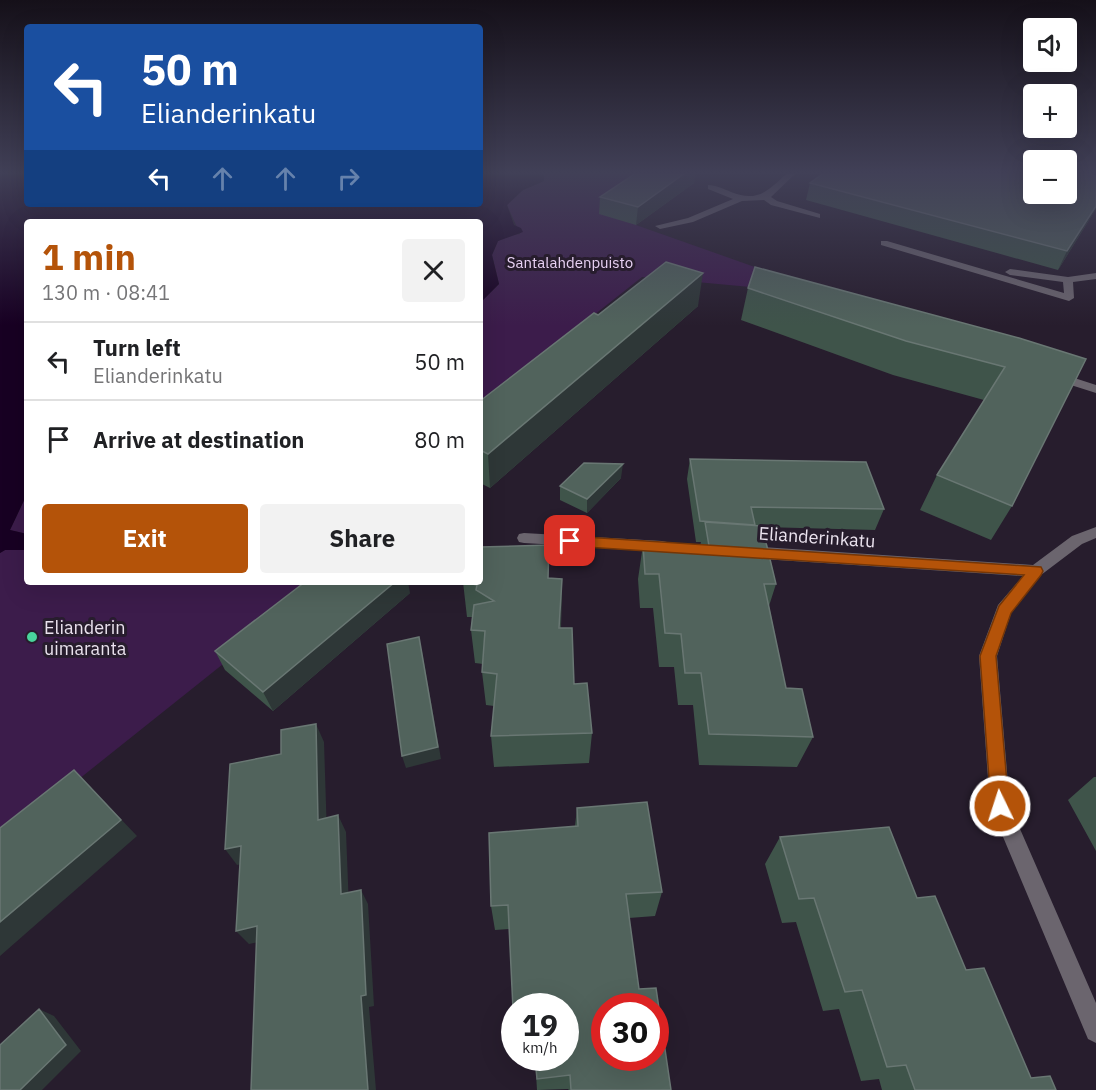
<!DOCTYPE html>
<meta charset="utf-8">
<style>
:root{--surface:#fff;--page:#f2f2f2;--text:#202124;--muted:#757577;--line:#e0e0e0;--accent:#b45309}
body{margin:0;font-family:"IBM Plex Sans",sans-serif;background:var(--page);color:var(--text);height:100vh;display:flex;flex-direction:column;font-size:22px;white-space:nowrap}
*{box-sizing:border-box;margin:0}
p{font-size:20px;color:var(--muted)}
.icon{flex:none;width:33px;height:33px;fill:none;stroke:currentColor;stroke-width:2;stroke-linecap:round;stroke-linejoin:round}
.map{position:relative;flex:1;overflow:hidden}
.side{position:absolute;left:24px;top:219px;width:459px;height:366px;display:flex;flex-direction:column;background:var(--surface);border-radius:6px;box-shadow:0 6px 24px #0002}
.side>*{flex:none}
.hud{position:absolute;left:24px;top:24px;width:459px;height:183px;border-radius:6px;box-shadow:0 6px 24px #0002;background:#1a4fa0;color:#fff;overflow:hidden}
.controls{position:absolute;left:1023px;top:18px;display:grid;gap:12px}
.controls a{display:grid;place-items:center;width:54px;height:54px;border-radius:6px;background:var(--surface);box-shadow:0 6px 24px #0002;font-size:30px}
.speed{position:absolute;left:501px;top:993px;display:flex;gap:12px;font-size:30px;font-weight:700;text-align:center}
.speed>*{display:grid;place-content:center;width:78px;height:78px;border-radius:50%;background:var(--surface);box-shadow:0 6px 24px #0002;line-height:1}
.speed small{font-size:15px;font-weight:400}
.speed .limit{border:9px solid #d22;background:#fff;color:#111}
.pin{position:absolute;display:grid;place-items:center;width:51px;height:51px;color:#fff;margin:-26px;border-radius:12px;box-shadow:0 3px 9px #0006}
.me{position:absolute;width:66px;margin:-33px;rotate:356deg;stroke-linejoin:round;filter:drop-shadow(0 0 4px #0008)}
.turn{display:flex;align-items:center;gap:21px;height:126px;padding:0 18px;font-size:27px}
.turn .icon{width:78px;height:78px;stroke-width:2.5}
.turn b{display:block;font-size:42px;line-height:51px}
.lanes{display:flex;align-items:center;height:57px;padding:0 18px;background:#0003;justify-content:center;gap:30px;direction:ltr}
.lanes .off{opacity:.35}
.round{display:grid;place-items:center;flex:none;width:63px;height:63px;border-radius:6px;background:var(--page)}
.head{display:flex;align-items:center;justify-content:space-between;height:102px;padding:0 18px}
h1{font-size:36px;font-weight:800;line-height:45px;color:var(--accent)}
.button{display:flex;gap:12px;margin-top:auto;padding:12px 18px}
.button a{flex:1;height:69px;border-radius:6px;background:var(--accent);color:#fff;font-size:24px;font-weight:800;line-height:69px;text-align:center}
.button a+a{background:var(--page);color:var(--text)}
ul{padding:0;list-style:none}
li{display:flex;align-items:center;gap:18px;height:78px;padding:0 18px;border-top:2px solid var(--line)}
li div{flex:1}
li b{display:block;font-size:22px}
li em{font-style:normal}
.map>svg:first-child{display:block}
.green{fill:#3c1c4b}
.water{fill:#180023}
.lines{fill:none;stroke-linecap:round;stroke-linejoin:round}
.service{fill:#6b656e;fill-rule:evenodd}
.minor{fill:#6b656e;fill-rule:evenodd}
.wall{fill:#3f544a}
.shaded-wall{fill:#2e3737}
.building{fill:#51635c;stroke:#697773;stroke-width:1.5;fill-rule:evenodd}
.route{fill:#b45309;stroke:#753606;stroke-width:1.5}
.poi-dot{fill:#49d49c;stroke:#271d2d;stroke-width:2}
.labels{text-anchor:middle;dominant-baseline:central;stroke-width:6;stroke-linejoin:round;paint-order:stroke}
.far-park-label{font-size:15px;fill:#e8d2f4;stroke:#271d2d}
.street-label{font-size:18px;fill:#eae2ee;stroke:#271d2d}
.poi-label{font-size:18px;fill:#eae2ee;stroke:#271d2d;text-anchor:start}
</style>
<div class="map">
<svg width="1096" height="1090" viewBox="0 0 1096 1090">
<rect width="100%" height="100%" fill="#271d2d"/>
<!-- green -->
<path class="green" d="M544,173H659L636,225L786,278L773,289L642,277L480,405V303L499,284L492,255L498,241L511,235L520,234L507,205L523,190L544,181Z
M27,494V534L10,530Z
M27,547V582H326L0,842V553L5,550H25Z"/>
<!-- water -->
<path class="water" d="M0,173H27V204H480V173H544V181L523,190L507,205L514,225L521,228L523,232L498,241L492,255L499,284L480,303V222H27V494L10,530L27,534L25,550H5L0,553Z"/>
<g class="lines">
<!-- service -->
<path class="service" d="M787,173H796L771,197L777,201L820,214V218L771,205L764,200L742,201L693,222L660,229L655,226L688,218L733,199L708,189V185C716,185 724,189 731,192C758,203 769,190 787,173Z
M881,241H887L1064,293L1063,282L1010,275L1005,272L1010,269L1068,277L1096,273V279L1073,282L1074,298L1069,301L881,245Z"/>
<!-- minor -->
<path class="minor" d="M1056,372L1096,385V393L1052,379L1050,376Z
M1096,527V538L1082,544L1041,575L1011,613L997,656L1010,806L1096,1003V1043L1088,1039L990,806L979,656L998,605L1023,576L748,558L743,556L740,552L743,548L748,546L1033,565L1072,536Z
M524,533L662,541L667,542L670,546L667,550L662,551L524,543L519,542L517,538L519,534Z"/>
</g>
<!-- wall -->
<path class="wall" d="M636,173H695L694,183L636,225L599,214L600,197Z
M1096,176V209L1058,270L806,200L810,183Z
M748,288L1019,338L1012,506L991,540L920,510L937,475L984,400L893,375L741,320Z
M698,306L490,488L480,483V401L598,315Z
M690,459L884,509L875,530L763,527L776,584L769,606L786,688L813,737L797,767L699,765L693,705H678L674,667H659L653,608H640L638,579L643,545L700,546L701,542H696L687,479Z
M621,478L587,513L560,500V486Z
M549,578L562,579L561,628L574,684L592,733L589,763L494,767L491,736L494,706L486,705L482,672L483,664L475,663L471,630L472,617H467L463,582Z
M410,593L273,711L225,670L215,651Z
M1094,777H1096V851L1068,800Z
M577,808L662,892L655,916L629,918L639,989L671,1090H569L568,1089L537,1090L535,1058L566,1006H514V1022L513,1009L509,929L495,930L491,906L575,826Z
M780,837L917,898L966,970L1031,1078L1056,1090H882L879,1079L861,1081L839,1009L823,1011L796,922L782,923L765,864Z"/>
<!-- shaded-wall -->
<path class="shaded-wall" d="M685,173H695L694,183L636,225L638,207Z
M1096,206V209L1058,270L1067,251Z
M703,273L698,306L490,488L488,454Z
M623,464L621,478L587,513V499Z
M562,579L561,613L559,661V628Z
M395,582H408L410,593L273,711L263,692Z
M422,651L441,759L406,768L402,756Z
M316,724L324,742L327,836L318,820Z
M74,770L137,836L0,956V922Z
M338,815L346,832L349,908L341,894Z
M241,846L252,862L237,865L225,849Z
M361,890L368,904L374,1006L369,1007L376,1090H368L361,996Z
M257,926L269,940L249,944L236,931Z
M39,1009L54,1016L81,1051L42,1090H20Z"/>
<!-- building -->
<path class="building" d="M636,173H685L638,207L600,197Z
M824,173H1034V194H1066V173H1084L1096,176V206L1067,251L810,183Z
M666,262L703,273L488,454L480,450V401L594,313L598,315Z
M755,267L1019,338L1086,359L1012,506L937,475L1005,367L906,341L748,288Z
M690,459L866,462L884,509L751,507L755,525L700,521Z
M584,463L623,464L587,499L560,486Z
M705,522L762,526L776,584H764L786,688L802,689L813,737L709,734L701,673H685L681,634L665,633L659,574H645L643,545L709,546Z
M549,545L548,578L562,579L559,628H572L574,684L587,683L592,733L491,736L497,674L482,672L485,631L471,630L474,605L494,601L476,590L477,585L463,582H480V547Z
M305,582H395L263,692L215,651Z
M419,637L438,747L402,756L387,644Z
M316,724L318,820L338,815L341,894L361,890L366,995L361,996L368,1090H251L257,926L236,931L241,846L225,849L230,764L281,754V730Z
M74,770L121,820L0,922V828Z
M647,802L662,892L626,894L639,989L656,988L671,1090H571L570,1075L537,1079L535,1058H566V1006H514V1008L513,1009L508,905L491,906L489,833L578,826L577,808ZM604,1006H656V1058H604Z
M889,827L917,898L935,896L966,970L984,968L1031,1078L1050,1076L1056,1090H915L906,1065L887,1067L862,990L845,992L814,898L799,899L780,837Z
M39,1009L66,1045L20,1090H0V1045Z"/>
<!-- sky -->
<linearGradient id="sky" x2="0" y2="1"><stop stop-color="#151019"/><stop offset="0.53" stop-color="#414057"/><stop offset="1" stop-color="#414057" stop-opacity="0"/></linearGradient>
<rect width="1096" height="326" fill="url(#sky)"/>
<!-- route -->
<path class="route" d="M570,536L1041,567L1043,571L1041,575L1011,613L996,656L1009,806L1006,812L1000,815L994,812L991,806L980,656L999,606L1024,575L570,546L564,541Z"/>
<!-- markers -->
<circle class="poi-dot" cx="32" cy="637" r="6"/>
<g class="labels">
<!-- far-park labels -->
<g class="far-park-label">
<text x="570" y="262">Santalahdenpuisto</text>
</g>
<!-- street labels -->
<g class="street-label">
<text transform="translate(817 537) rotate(4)">Elianderinkatu</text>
</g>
<!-- poi labels -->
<g class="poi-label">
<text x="44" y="627">Elianderin<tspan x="44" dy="21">uimaranta</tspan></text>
</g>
</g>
</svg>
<div class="controls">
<a><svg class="icon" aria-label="sound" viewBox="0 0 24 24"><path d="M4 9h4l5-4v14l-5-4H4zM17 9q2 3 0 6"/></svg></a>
<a>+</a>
<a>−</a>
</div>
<div class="speed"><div>19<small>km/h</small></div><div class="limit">30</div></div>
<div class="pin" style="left:570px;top:541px;background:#d93025"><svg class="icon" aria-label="arrive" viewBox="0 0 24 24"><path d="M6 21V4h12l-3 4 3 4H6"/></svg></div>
<svg class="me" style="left:1000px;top:806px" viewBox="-20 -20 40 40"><circle r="17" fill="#b45309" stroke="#fff" stroke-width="3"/><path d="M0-11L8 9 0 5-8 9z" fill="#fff"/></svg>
<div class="hud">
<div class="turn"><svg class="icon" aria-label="left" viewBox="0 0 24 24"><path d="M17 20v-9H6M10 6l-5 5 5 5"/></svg><div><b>50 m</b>Elianderinkatu</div></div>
<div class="lanes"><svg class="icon" aria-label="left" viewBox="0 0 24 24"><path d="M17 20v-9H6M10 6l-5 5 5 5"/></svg><svg class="icon off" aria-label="ahead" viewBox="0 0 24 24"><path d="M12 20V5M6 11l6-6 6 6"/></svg><svg class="icon off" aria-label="ahead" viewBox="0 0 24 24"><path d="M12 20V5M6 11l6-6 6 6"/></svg><svg class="icon off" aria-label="right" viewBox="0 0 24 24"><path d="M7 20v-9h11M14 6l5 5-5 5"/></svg></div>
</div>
<section class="side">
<div class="head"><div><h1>1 min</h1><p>130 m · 08:41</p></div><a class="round"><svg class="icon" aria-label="close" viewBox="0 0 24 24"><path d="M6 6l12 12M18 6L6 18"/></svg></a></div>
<ul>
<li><svg class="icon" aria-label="left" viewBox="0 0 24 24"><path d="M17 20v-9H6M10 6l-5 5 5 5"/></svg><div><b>Turn left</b><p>Elianderinkatu</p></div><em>50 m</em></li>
<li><svg class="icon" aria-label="arrive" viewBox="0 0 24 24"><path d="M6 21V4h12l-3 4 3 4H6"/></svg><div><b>Arrive at destination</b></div><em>80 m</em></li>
</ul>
<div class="button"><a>Exit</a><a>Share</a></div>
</section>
</div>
